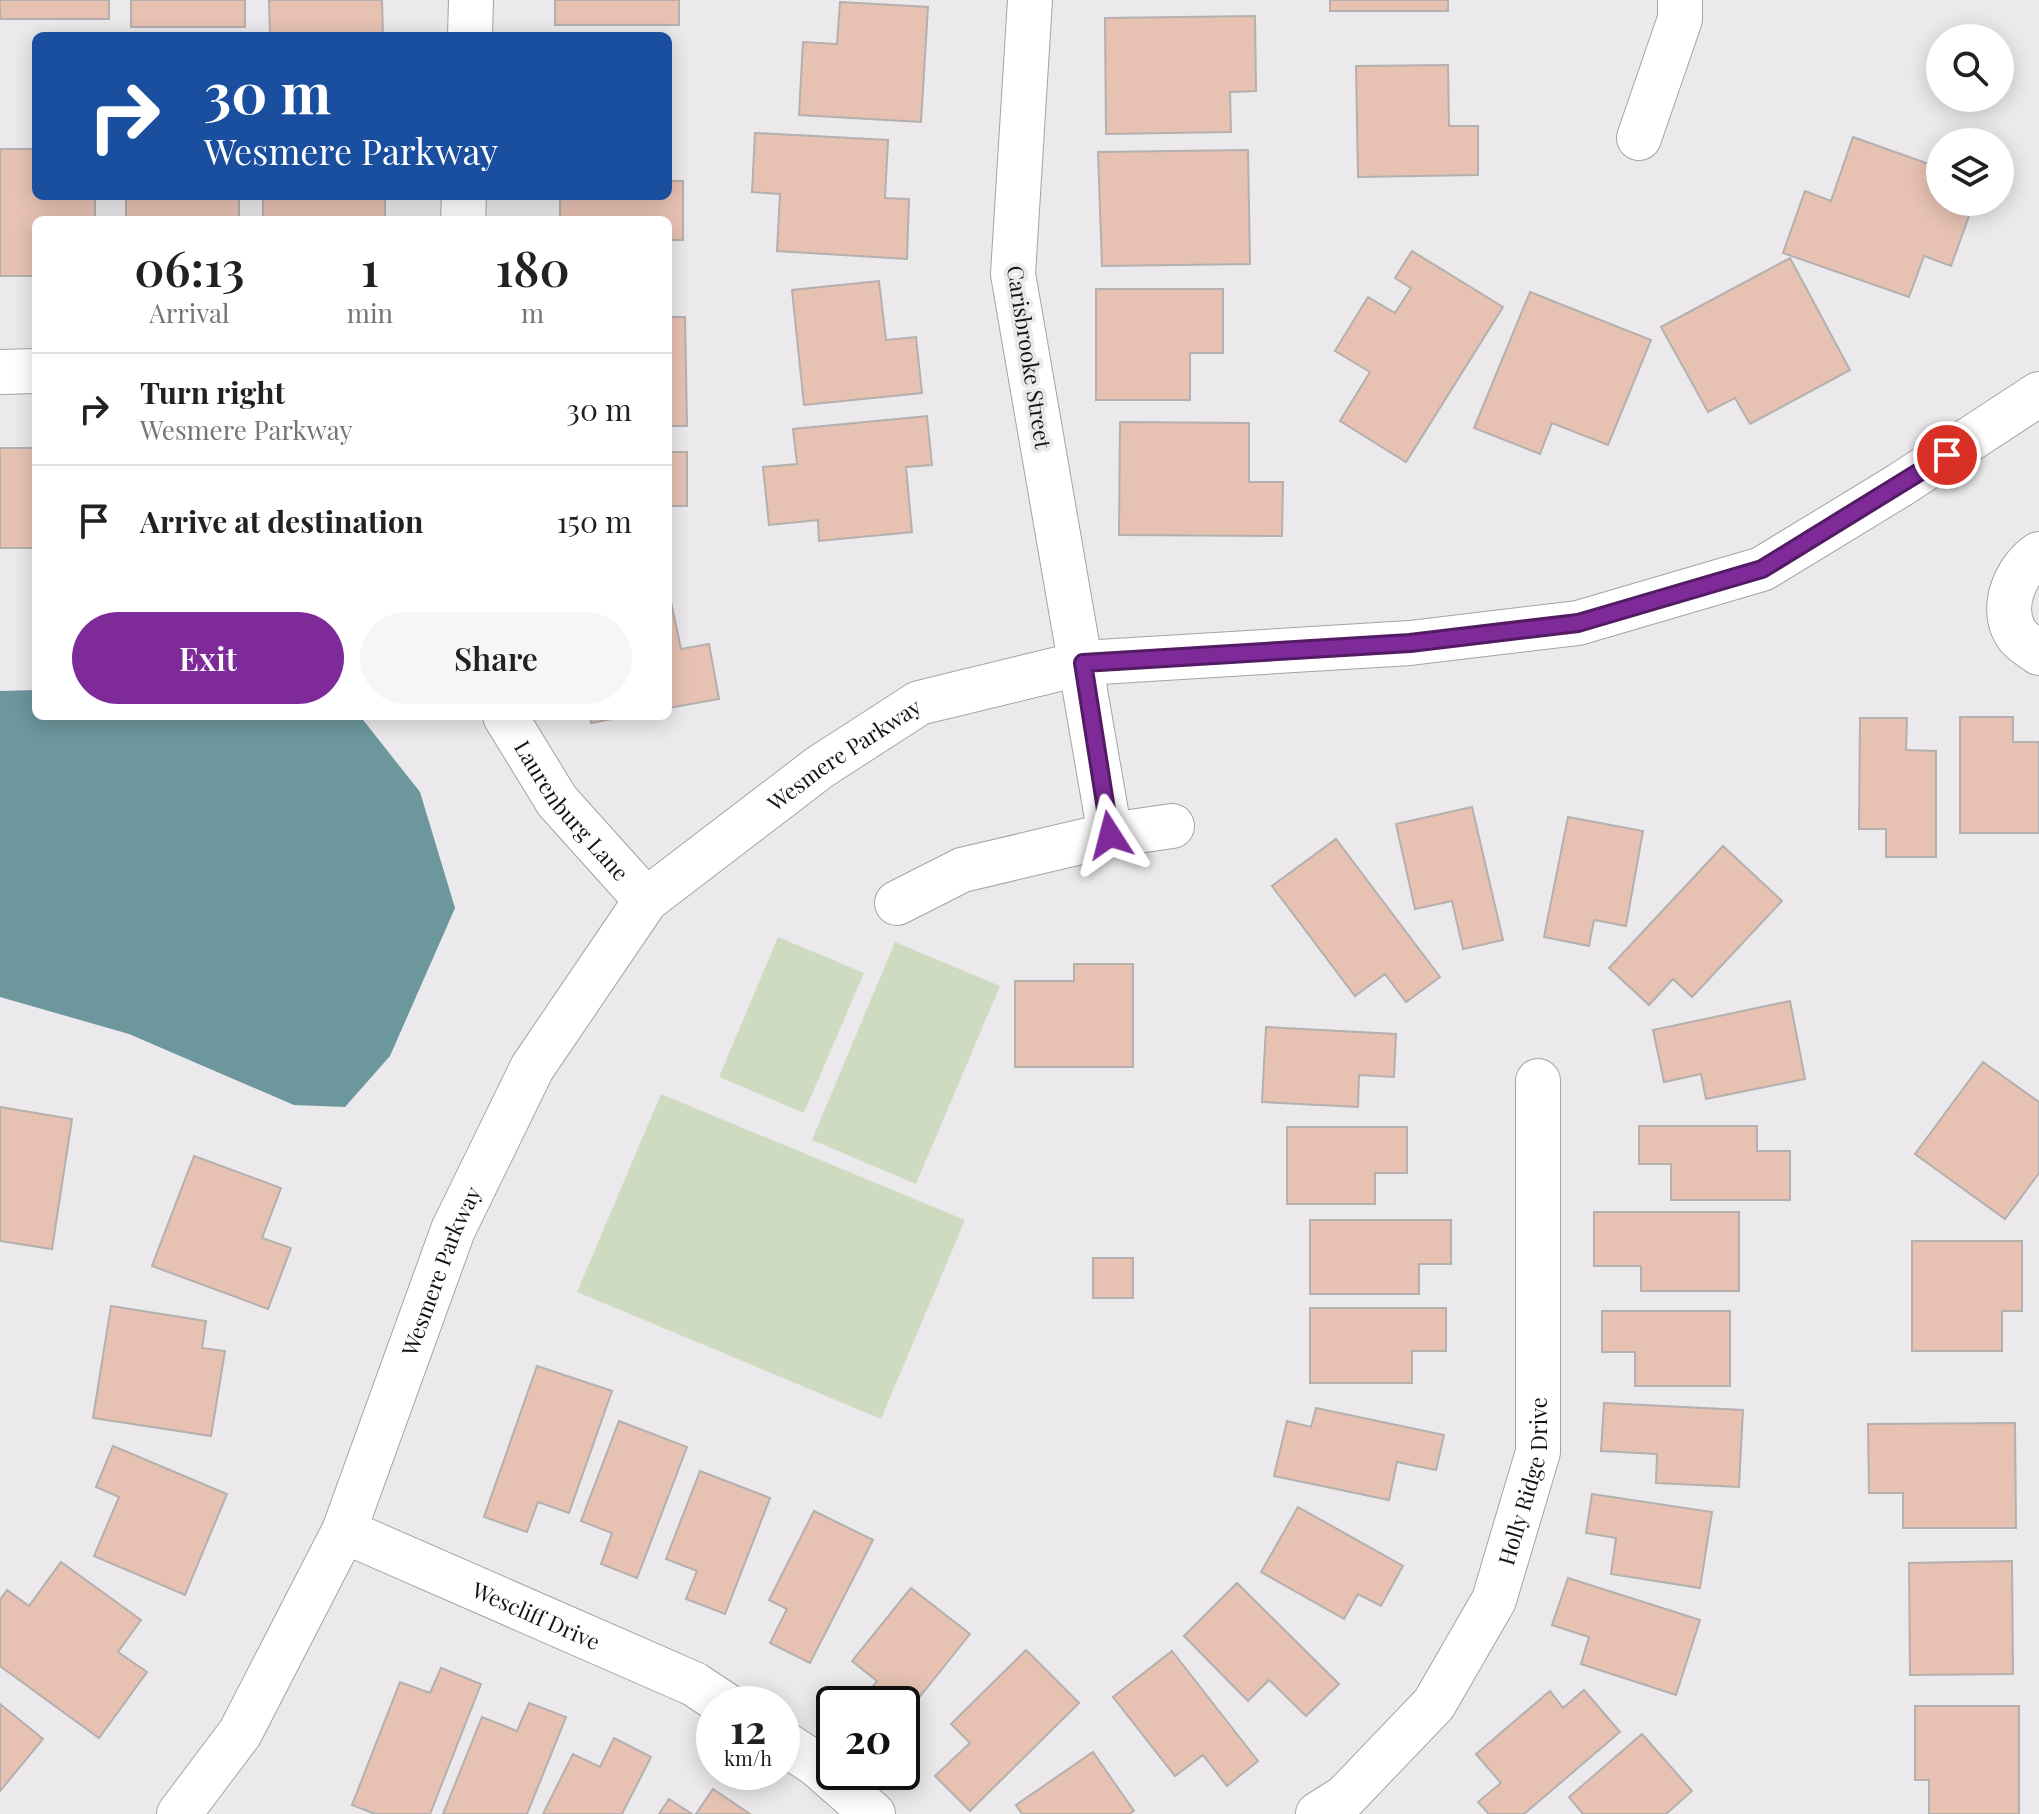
<!DOCTYPE html>
<style>
:root{--surface:#fff;--page:#f6f6f6;--text:#202124;--muted:#757577;--line:#e0e0e0;--accent:#7e2a99}
body{margin:0;font-family:"Playfair Display",serif;background:var(--page);color:var(--text);height:100vh;display:flex;flex-direction:column;font-size:30px;white-space:nowrap}
*{box-sizing:border-box;margin:0}
p{font-size:26px;color:var(--muted)}
.icon{flex:none;width:44px;height:44px;fill:none;stroke:currentColor;stroke-width:2;stroke-linecap:round;stroke-linejoin:round}
.map{position:relative;flex:1;overflow:hidden}
.panel{position:absolute;left:32px;top:216px;width:640px;height:504px;display:flex;flex-direction:column;background:var(--surface);border-radius:12px;box-shadow:0 4px 20px #0003}
.panel>*{flex:none}
.banner{position:absolute;left:32px;top:32px;width:640px;height:168px;border-radius:12px;box-shadow:0 4px 20px #0003;background:#1a4fa0;color:#fff;overflow:hidden}
.controls{position:absolute;left:1926px;top:24px;display:grid;gap:16px}
.controls a{display:grid;place-items:center;width:88px;height:88px;border-radius:50%;background:var(--surface);box-shadow:0 4px 20px #0003;font-size:40px}
.speed{position:absolute;left:696px;top:1686px;display:flex;gap:16px;font-size:40px;font-weight:700;text-align:center}
.speed>*{display:grid;place-content:center;width:104px;height:104px;border-radius:50%;background:var(--surface);box-shadow:0 4px 20px #0003;line-height:1}
.speed small{font-size:20px;font-weight:400}
.speed .limit{border:4px solid #111;border-radius:12px;background:#fff;color:#111}
.pin{position:absolute;display:grid;place-items:center;width:68px;height:68px;color:#fff;margin:-34px;border:4px solid #fff;border-radius:50%;box-shadow:0 2px 8px #0007}
.me{position:absolute;width:88px;margin:-44px;rotate:351deg;stroke-linejoin:round;filter:drop-shadow(0 0 6px #0008)}
.turn{display:flex;align-items:center;gap:28px;height:168px;padding:0 40px;font-size:36px}
.turn .icon{width:104px;height:104px;stroke-width:2.5}
.turn b{display:block;font-size:56px;line-height:68px}
.eta{display:flex;justify-content:space-evenly;align-items:center;height:136px;text-align:center}
.eta b{font-size:48px;font-weight:600;line-height:56px}
.primary-button{display:flex;gap:16px;margin-top:auto;padding:16px 40px}
.primary-button a{flex:1;height:92px;border-radius:48px;background:var(--accent);color:#fff;font-size:32px;font-weight:600;line-height:92px;text-align:center}
.primary-button a+a{background:var(--page);color:var(--text)}
ul{padding:0;list-style:none}
li{display:flex;align-items:center;gap:24px;height:112px;padding:0 40px;border-top:2px solid var(--line)}
li div{flex:1}
li b{display:block;font-size:30px}
li em{font-style:normal}
.map>svg:first-child{display:block}
.green{fill:#cedbc1}
.water{fill:#6c979d}
.building{fill:#e7c2b3;stroke:#b3b0ae;stroke-width:2}
.lines{fill:none;stroke-linecap:round;stroke-linejoin:round}
.minor-casing{stroke:#a5a3a6;stroke-width:46}
.minor{stroke:#fff;stroke-width:44}
.route-casing{stroke:#521b63;stroke-width:20}
.route{stroke:#7e2a99;stroke-width:14}
.labels{text-anchor:middle;dominant-baseline:central;stroke-width:8;stroke-linejoin:round;paint-order:stroke}
.street-label{font-size:22px;fill:#151415;stroke:#ece9ec}
</style>
<div class="map">
<svg width="2039" height="1814" viewBox="0 0 2039 1814">
<rect width="100%" height="100%" fill="#ece9ec"/>
<!-- green -->
<path class="green" d="M778,937L864,973L804,1113L719,1077Z
M895,942L1000,986L916,1184L812,1140Z
M661,1094L965,1220L881,1419L577,1292Z"/>
<!-- water -->
<path class="water" d="M36,690V716H360L420,792L455,908L390,1056L345,1107L294,1105L129,1034L0,997V691Z"/>
<!-- building -->
<path class="building" d="M0,0H109V19H0Z
M131,0H245V27H131Z
M269,0H382L383,36H270Z
M555,0H679V25H555Z
M1330,0H1448V11H1330Z
M840,2L928,7L921,122L799,115L803,42L837,44Z
M1255,16L1256,91L1230,92L1231,132L1106,134L1105,18Z
M1448,65L1449,126H1478V175L1358,177L1356,66Z
M755,133L888,140L885,198L909,199L907,259L777,251L780,194L752,192Z
M1853,137L1940,168V202H1974L1951,266L1924,256L1909,297L1783,253L1805,191L1831,201Z
M0,149H36V196H95V220H36V276H0Z
M1248,150L1250,264L1102,266L1098,152Z
M668,181H683V240H668V220H560V196H668Z
M126,196H239V220H126Z
M263,196H385V220H263Z
M1412,251L1503,307L1406,462L1340,421L1370,372L1335,351L1368,297L1395,313L1411,288L1395,278Z
M1790,258L1850,370L1750,424L1735,398L1708,412L1661,327Z
M879,281L886,340L916,337L922,393L804,405L792,290Z
M1096,289H1223V353H1190V400H1096Z
M1530,292L1651,340L1608,445L1552,423L1540,454L1474,428Z
M668,317H685L687,426H668Z
M927,416L932,465L906,467L912,532L819,541L818,520L769,525L763,467L797,464L793,429Z
M1120,422L1249,423V482H1283L1282,536L1119,535Z
M0,448H36V548H0Z
M668,452H687V506H668Z
M668,588L681,649L709,644L719,699L668,708Z
M590,716H628L591,723Z
M1960,717H2013V742H2039V833H1960Z
M1860,718H1907L1906,750L1936,751V857H1886V829H1859Z
M1472,807L1503,940L1463,949L1452,901L1415,909L1396,824Z
M1568,817L1643,831L1626,926L1594,920L1589,946L1544,937Z
M1336,839L1440,977L1406,1002L1385,974L1355,996L1272,886Z
M1723,846L1782,901L1692,997L1673,979L1649,1005L1609,968Z
M1074,964H1133V1067H1015V981H1074Z
M1790,1001L1805,1079L1706,1099L1701,1074L1664,1082L1653,1030Z
M1266,1027L1396,1034L1394,1077L1359,1075L1358,1107L1262,1102Z
M1983,1062L2039,1102V1173L2005,1219L1915,1154Z
M0,1107L72,1119L52,1249L0,1241Z
M1639,1126H1757V1151H1790V1200H1671V1164H1639Z
M1287,1127H1407V1173H1375V1204H1287Z
M194,1156L281,1188L262,1238L291,1248L268,1309L152,1266Z
M1594,1212H1739V1291H1641V1266H1594Z
M1310,1220H1451V1264H1419V1294H1310Z
M1912,1241H2022V1311H2002V1351H1912Z
M1093,1258H1133V1298H1093Z
M111,1306L206,1321L202,1348L225,1351L211,1436L93,1418Z
M1310,1308H1446V1351H1412V1383H1310Z
M1602,1311H1730V1386H1635V1352H1602Z
M537,1366L612,1391L569,1513L538,1502L527,1532L484,1517Z
M1604,1403L1743,1410L1739,1487L1656,1483L1657,1454L1601,1451Z
M1316,1408L1444,1435L1436,1470L1397,1462L1389,1500L1274,1476L1287,1421L1311,1427Z
M619,1421L687,1447L637,1578L601,1564L612,1533L581,1521Z
M2015,1423L2016,1528H1903V1493H1869L1868,1424Z
M113,1446L227,1494L185,1595L94,1556L119,1497L96,1487Z
M700,1471L770,1498L725,1614L686,1599L697,1571L666,1559Z
M1592,1494L1712,1512L1700,1588L1611,1574L1616,1538L1586,1533Z
M1298,1507L1403,1566L1381,1606L1358,1594L1344,1619L1261,1572Z
M814,1511L873,1540L810,1663L770,1643L787,1609L769,1600Z
M2012,1561L2013,1674L1910,1675L1909,1563Z
M61,1562L141,1620L118,1652L147,1672L99,1738L0,1666V1600L7,1590L29,1606Z
M1568,1578L1700,1620L1676,1695L1581,1664L1589,1637L1552,1625Z
M1237,1583L1339,1684L1306,1716L1269,1680L1248,1701L1184,1636Z
M911,1588L970,1634L902,1719V1704H859L877,1681L852,1661Z
M1026,1650L1079,1703L970,1811L935,1776L970,1743L951,1724Z
M1172,1651L1258,1761L1227,1786L1203,1755L1175,1776L1113,1697Z
M441,1668L481,1684L430,1814H375L352,1805L400,1682L430,1693Z
M1584,1690L1620,1732L1524,1814H1489L1478,1802L1501,1783L1476,1754L1550,1691L1563,1708Z
M529,1703L566,1717L527,1814H443L482,1717L517,1731Z
M0,1704L43,1739L0,1791Z
M1915,1706H2019V1814H1929V1780H1915Z
M1642,1734L1692,1791L1666,1814H1583L1569,1797Z
M614,1738L651,1757L622,1814H543L573,1754L600,1767Z
M1093,1752L1134,1811L1129,1814H1022L1016,1805Z
M713,1789L750,1814H696Z
M669,1799L692,1814H659Z"/>
<g class="lines">
<defs>
<g id="minor">
<path d="M470,36L471,0"/>
<path d="M1639,138L1680,19V0"/>
<path d="M463,220L464,196"/>
<path d="M0,372L36,371"/>
<path d="M2039,554C2016,569 2000,606 2015,632C2020,641 2031,647 2039,653"/>
<path id="s1" d="M505,716L557,801L646,900"/>
<path d="M1110,835L1172,826"/>
<path d="M897,903L962,870L1110,835L1013,274L1030,0"/>
<path id="s2" d="M344,1531L694,1684L724,1704"/>
<path d="M782,1742L816,1764L873,1814"/>
<path id="s3" d="M179,1814L240,1733L344,1531L453,1230L532,1068L646,900L820,767L919,703L1083,663L1410,643L1578,623L1762,569L1900,485L2039,394"/>
<path id="s4" d="M1318,1814L1345,1797L1434,1704L1494,1600L1538,1452V1081"/>
</g>
</defs>
<!-- minor casing -->
<use href="#minor" class="minor-casing"/>
<!-- minor -->
<use href="#minor" class="minor"/>
</g>
<g class="lines">
<defs>
<path id="route" d="M1110,835L1083,663L1410,643L1578,623L1762,569L1947,455"/>
</defs>
<!-- route casing -->
<use href="#route" class="route-casing"/>
<!-- route -->
<use href="#route" class="route"/>
</g>
<g class="labels">
<!-- street labels -->
<g class="street-label">
<text transform="translate(1030 357) rotate(81)">Carisbrooke Street</text>
<text stroke="none"><textPath href="#s3" startOffset="1278">Wesmere Parkway</textPath></text>
<text stroke="none"><textPath href="#s1" startOffset="116">Laurenburg Lane</textPath></text>
<text stroke="none"><textPath href="#s3" startOffset="606">Wesmere Parkway</textPath></text>
<text stroke="none"><textPath href="#s4" startOffset="404">Holly Ridge Drive</textPath></text>
<text stroke="none"><textPath href="#s2" startOffset="210">Wescliff Drive</textPath></text>
</g>
</g>
</svg>
<div class="controls">
<a><svg class="icon" aria-label="search" viewBox="0 0 24 24"><circle cx="10" cy="10" r="6"/><path d="M15 15l6 6"/></svg></a>
<a><svg class="icon" aria-label="layers" viewBox="0 0 24 24"><path d="M12 4l9 5-9 5-9-5zM3 14l9 5 9-5"/></svg></a>
</div>
<div class="speed"><div>12<small>km/h</small></div><div class="limit">20</div></div>
<div class="pin" style="left:1947px;top:455px;background:#d93025"><svg class="icon" aria-label="arrive" viewBox="0 0 24 24"><path d="M6 21V4h12l-3 4 3 4H6"/></svg></div>
<svg class="me" style="left:1110px;top:835px" viewBox="-20 -20 40 40"><path d="M0-17L14 15 0 8-14 15z" fill="#7e2a99" stroke="#fff" stroke-width="4"/></svg>
<div class="banner">
<div class="turn"><svg class="icon" aria-label="right" viewBox="0 0 24 24"><path d="M7 20v-9h11M14 6l5 5-5 5"/></svg><div><b>30 m</b>Wesmere Parkway</div></div>
</div>
<section class="panel">
<div class="eta">
<div><b>06:13</b><p>Arrival</p></div>
<div><b>1</b><p>min</p></div>
<div><b>180</b><p>m</p></div>
</div>
<ul>
<li><svg class="icon" aria-label="right" viewBox="0 0 24 24"><path d="M7 20v-9h11M14 6l5 5-5 5"/></svg><div><b>Turn right</b><p>Wesmere Parkway</p></div><em>30 m</em></li>
<li><svg class="icon" aria-label="arrive" viewBox="0 0 24 24"><path d="M6 21V4h12l-3 4 3 4H6"/></svg><div><b>Arrive at destination</b></div><em>150 m</em></li>
</ul>
<div class="primary-button"><a>Exit</a><a>Share</a></div>
</section>
</div>
